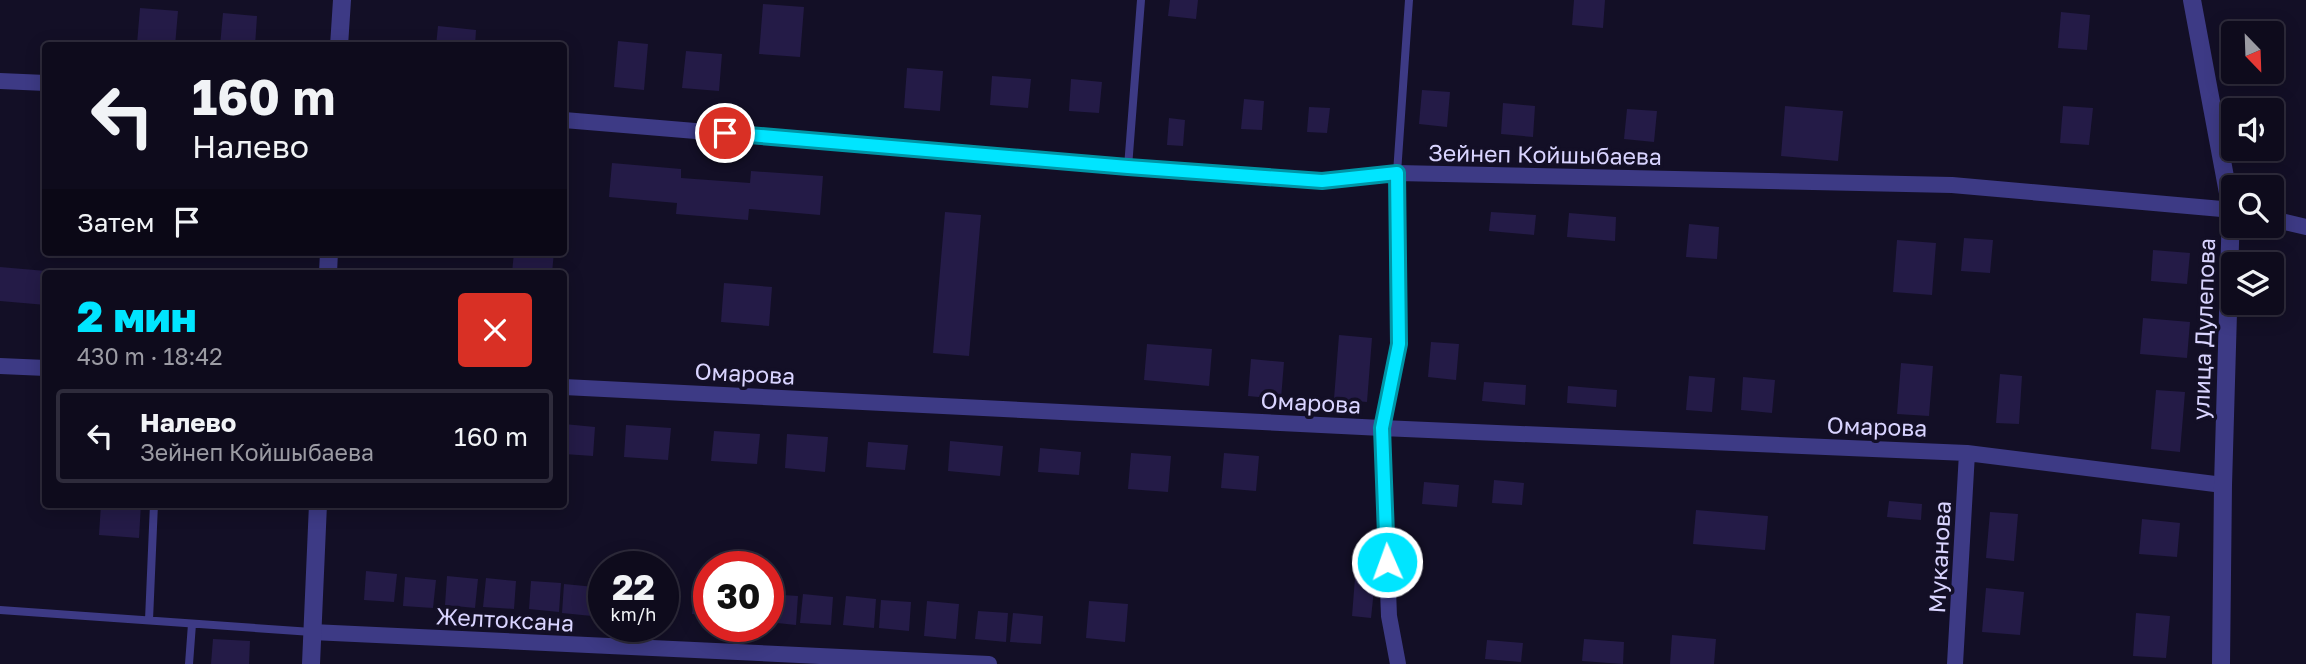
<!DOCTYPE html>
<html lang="ru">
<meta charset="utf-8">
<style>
:root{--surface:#0e0b1c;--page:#1c1929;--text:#f1f3f6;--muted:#9b9ba3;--line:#2e2b3b;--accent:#00e5ff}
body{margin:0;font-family:"Golos Text",sans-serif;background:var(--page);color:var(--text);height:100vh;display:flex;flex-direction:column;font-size:26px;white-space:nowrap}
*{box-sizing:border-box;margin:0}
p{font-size:23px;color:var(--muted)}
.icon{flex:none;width:38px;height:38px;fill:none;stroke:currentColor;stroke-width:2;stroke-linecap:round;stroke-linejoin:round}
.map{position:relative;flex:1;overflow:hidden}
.details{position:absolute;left:42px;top:270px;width:525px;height:238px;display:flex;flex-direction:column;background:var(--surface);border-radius:7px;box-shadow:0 4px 18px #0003,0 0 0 2px var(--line)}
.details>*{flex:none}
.hud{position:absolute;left:42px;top:42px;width:525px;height:214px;border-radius:7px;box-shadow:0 4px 18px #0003,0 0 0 2px var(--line);background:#0e0b1c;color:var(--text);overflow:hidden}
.needle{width:46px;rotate:157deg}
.fabs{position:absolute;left:2221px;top:21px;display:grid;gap:14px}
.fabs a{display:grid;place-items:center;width:63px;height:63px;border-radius:7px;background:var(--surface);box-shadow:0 4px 18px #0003,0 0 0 2px var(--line);font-size:35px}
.speed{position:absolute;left:588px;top:551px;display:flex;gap:14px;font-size:35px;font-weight:700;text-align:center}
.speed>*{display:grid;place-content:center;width:91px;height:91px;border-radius:50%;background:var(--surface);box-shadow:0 4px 18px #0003,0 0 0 2px var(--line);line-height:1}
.speed small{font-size:18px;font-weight:400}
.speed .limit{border:10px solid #d22;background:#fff;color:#111}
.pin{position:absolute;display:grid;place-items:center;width:60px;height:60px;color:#fff;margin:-30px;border:4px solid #fff;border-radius:50%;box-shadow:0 2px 7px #0007}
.me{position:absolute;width:77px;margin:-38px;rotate:358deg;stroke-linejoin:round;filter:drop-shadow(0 0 5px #0008)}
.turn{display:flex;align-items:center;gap:24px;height:147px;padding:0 35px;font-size:32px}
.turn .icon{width:91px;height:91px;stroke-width:2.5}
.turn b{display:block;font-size:49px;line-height:60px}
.then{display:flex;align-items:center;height:66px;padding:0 35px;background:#0003;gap:14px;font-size:26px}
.round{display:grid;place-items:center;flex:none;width:74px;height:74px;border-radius:7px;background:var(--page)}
.headline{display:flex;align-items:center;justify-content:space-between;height:119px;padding:0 35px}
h1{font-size:42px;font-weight:800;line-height:52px;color:var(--accent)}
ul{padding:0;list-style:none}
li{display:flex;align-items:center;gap:21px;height:94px;margin:0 14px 10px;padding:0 21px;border:4px solid var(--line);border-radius:7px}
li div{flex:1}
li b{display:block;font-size:26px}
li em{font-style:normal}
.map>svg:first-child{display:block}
.building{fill:#241b47}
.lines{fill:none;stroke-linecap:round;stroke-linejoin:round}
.service{stroke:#3d3a85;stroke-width:8}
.minor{stroke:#3d3a85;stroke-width:16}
.tertiary{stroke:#3d3a85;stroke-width:18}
.route-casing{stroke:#0095a6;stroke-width:18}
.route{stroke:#00e5ff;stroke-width:12}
.labels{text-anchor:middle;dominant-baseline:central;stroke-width:7;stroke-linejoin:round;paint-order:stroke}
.street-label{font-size:23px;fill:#d9d4ff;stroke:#130f26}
</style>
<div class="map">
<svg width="2306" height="664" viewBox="0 0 2306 664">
<rect width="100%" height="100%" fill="#130f26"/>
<!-- building -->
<path class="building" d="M1170,0H1198L1196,19L1168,16Z
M1574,0H1605L1603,28L1572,25Z
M763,4L804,7L800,57L759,54Z
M140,8L178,11L175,46L137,44Z
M2061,12L2090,15L2087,50L2058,48Z
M223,13L257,16L255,46H220Z
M438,26L476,30L475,46H436Z
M618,41L648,44L644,90L614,87Z
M686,51L722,54L719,91L682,88Z
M907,68L943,71L940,111L904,108Z
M992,76L1031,79L1028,108L990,105Z
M1071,79L1102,82L1099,113L1069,111Z
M1422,90L1450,92L1447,127L1419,124Z
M1244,99L1264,101L1262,130L1241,129Z
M1503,103L1535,106L1533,137L1501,134Z
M1785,106L1843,111L1838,161L1781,156Z
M2063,106L2093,108L2089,145L2060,143Z
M1309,107L1330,108L1327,133L1307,132Z
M1627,109L1657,111L1654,142L1624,139Z
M1169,118L1185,120L1183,146L1167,145Z
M612,163L681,169V178L750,183L751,171L823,176L820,215L749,209L748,220L676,214L677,203L609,197Z
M945,212L981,215L969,356L933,353Z
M1491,212L1536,215L1534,235L1489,231Z
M1569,213L1616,217L1615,241L1567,237Z
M1689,224L1719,227L1717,259L1686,257Z
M1964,238L1993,240L1990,273L1961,271Z
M1897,240L1936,243L1932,295L1893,292Z
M2153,250L2190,253L2187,284L2151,281Z
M514,252H554L552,273H512Z
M0,267L46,271V305L0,301Z
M724,283L772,287L769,326L721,322Z
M2143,318L2190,322L2187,358L2140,354Z
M1339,335L1372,338L1367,402L1334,399Z
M1431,342L1459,344L1456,380L1428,377Z
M1147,344L1212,349L1209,386L1144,380Z
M1251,359L1284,362L1281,399L1248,396Z
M1901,363L1933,366L1929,416L1897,414Z
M2000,374L2022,376L2019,424L1996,423Z
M1689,376L1715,378L1712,412L1686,410Z
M1743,377L1775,380L1772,413L1741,410Z
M1484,382L1526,385L1525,405L1482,401Z
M1568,386L1617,390L1616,407L1567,403Z
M2156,390L2185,392L2180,452L2151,449Z
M564,424L595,427L593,456L564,454Z
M626,425L671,428L668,460L624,457Z
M714,431L760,434L757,464L711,461Z
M787,434L828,437L825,472L785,468Z
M950,441L1003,446L1000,476L948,471Z
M868,442L908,445L905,470L866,467Z
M1040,448L1081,452L1079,475L1038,472Z
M1131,453L1171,456L1168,492L1128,489Z
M1224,453L1259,456L1256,491L1221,488Z
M1494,480L1524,483L1522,505L1492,503Z
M1424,482L1459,485L1457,507L1422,504Z
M1889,501L1922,504L1921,520L1887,517Z
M101,504H141L139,538L99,535Z
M1696,510L1768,516L1765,550L1693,544Z
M1990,512L2018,514L2014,561L1986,558Z
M2142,519L2180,523L2177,557L2139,554Z
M366,571L397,574L394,602L364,600Z
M447,576L478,579L475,608L445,605Z
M405,577L436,580L433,608L403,606Z
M486,578L516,581L514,609L483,607Z
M1355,578L1375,580L1371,618L1352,616Z
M531,581L561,583L559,612L529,609Z
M564,584L595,587L592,616L562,613Z
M695,585L709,587V615L692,614Z
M1986,588L2024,592L2020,635L1982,632Z
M663,590H670L668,619H663Z
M602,594H604V614H600Z
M768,594L798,596L796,625L768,622Z
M803,594L833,597L831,625L800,623Z
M846,596L876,599L874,628L843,625Z
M881,600L911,602L909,631L879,628Z
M927,601L959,604L956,639L924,636Z
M1089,601L1128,604L1125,642L1086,638Z
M978,611L1008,613L1006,642L975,639Z
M1013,613L1043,616L1041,644L1010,642Z
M2136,613L2170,616L2166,658L2133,656Z
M1672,635L1716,639L1714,664H1670Z
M213,639L250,641L249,664H211Z
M1584,639L1624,642L1623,664L1582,661Z
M1487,640L1523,643L1521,662L1485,659Z"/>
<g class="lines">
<!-- service -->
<path class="service" d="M1128,167L1141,0
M1397,173L1409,0
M0,610L312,632
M149,620L154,504
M189,664L192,624"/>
<!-- minor -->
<path class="minor" d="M0,81L46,83
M564,120L1128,167L1322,181L1397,173L1952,185L2233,210
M1397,173L1399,344L1382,428L1389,616L1398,664
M2272,219L2306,227
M0,366L46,368
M564,387L1382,428L1967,453L2223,485
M312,632L989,664
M1955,664L1967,453"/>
<!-- tertiary -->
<path class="tertiary" d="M2192,0L2231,209L2223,485L2221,664
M339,46L342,0
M328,273L329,252
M311,664L318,504"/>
</g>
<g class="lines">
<defs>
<path id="route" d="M725,133L1128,167L1322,181L1397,173L1399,344L1382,428L1387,562"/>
</defs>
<!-- route casing -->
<use href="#route" class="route-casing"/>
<!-- route -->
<use href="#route" class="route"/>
</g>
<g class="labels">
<!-- street labels -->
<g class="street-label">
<text transform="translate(1545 154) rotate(1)">Зейнеп Койшыбаева</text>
<text transform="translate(2203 329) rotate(-88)">улица Дулепова</text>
<text transform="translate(745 373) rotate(3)">Омарова</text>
<text transform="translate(1311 402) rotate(3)">Омарова</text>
<text transform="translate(1877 426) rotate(2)">Омарова</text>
<text transform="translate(1939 557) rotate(-87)">Муканова</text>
<text transform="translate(505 619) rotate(3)">Желтоксана</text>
</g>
</g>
</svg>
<div class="fabs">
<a><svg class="needle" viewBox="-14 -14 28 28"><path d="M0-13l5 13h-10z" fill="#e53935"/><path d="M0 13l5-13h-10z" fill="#9b9ba3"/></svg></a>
<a><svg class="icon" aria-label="sound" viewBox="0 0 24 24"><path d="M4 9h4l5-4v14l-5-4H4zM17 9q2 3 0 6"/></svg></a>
<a><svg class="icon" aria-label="search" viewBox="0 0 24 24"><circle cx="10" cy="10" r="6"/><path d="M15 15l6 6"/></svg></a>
<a><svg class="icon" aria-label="layers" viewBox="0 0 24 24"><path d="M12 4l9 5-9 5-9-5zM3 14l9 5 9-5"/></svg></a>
</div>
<div class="speed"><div>22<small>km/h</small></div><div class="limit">30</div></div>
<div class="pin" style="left:725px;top:133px;background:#d93025"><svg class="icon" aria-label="arrive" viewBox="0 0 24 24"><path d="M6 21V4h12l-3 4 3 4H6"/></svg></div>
<svg class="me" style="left:1387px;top:562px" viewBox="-20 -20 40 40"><circle r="17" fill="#00e5ff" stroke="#fff" stroke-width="3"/><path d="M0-11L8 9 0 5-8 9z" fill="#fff"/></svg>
<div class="hud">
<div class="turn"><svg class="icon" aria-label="left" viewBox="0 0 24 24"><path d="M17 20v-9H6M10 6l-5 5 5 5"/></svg><div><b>160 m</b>Налево</div></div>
<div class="then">Затем<svg class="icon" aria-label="arrive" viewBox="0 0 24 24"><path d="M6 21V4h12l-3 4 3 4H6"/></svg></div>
</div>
<section class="details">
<div class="headline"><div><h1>2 мин</h1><p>430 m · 18:42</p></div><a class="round" style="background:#d93025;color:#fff"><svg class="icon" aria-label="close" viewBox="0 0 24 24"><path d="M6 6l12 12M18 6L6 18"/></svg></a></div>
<ul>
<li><svg class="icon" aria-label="left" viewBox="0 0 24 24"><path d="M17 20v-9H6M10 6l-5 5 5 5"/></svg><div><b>Налево</b><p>Зейнеп Койшыбаева</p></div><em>160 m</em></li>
</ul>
</section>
</div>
